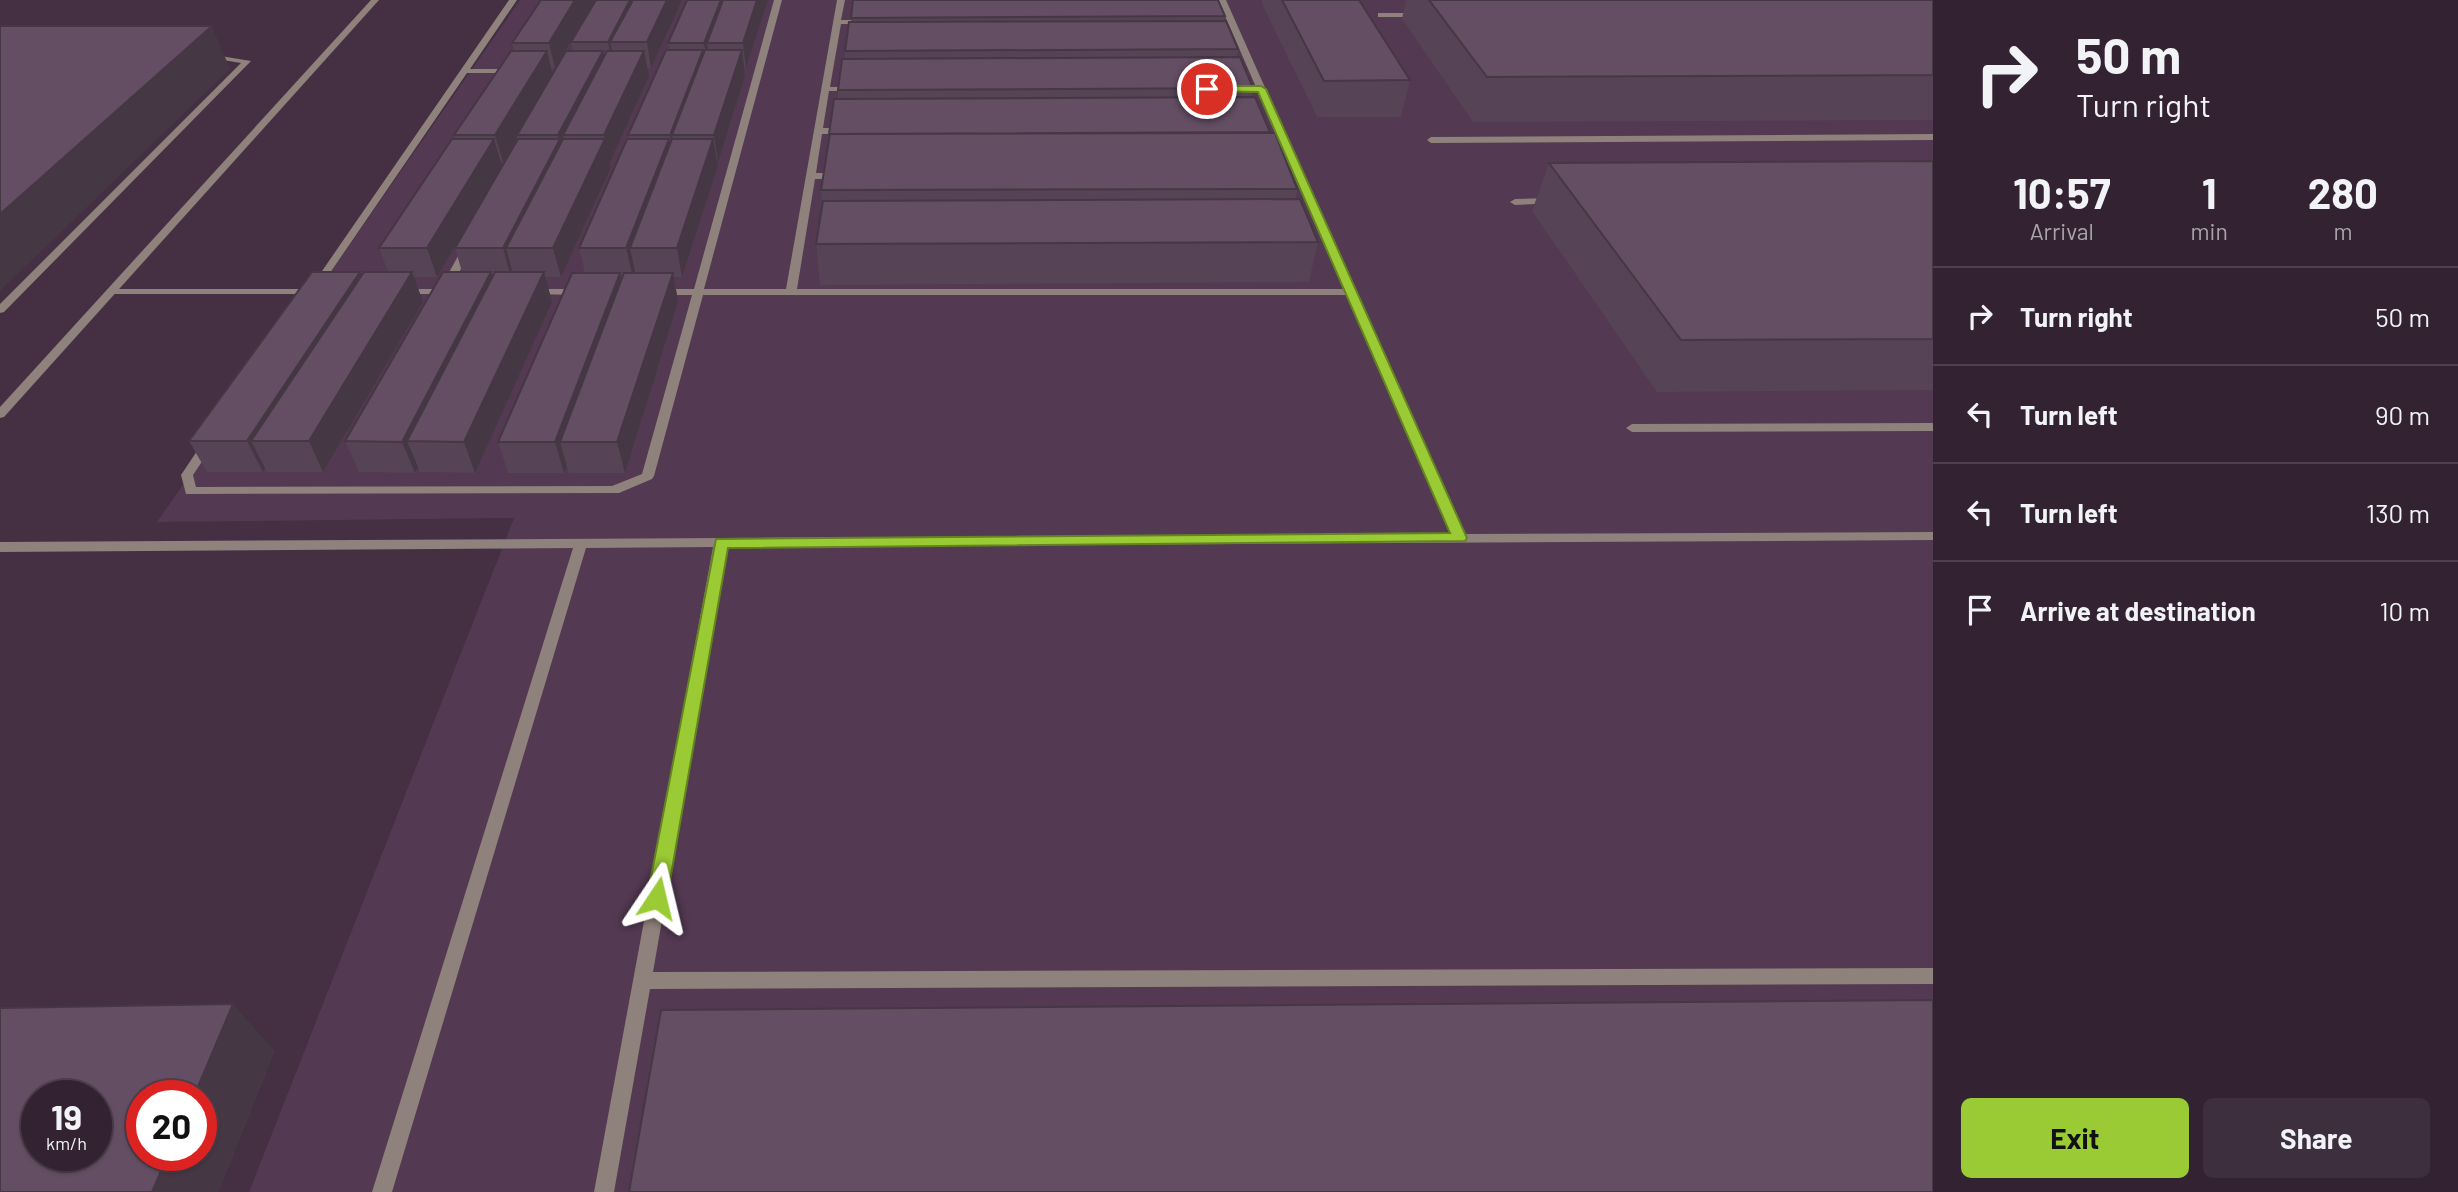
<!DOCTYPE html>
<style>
:root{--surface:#332332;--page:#3e2f3e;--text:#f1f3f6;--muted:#a9a4ac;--line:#4e404d;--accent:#9acb34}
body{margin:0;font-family:Barlow,sans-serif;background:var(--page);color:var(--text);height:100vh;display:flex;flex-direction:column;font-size:26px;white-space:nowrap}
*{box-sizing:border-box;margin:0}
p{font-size:23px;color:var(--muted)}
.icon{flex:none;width:38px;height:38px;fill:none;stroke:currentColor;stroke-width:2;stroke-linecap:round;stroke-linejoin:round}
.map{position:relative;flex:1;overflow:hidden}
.sheet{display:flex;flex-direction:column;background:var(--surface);width:525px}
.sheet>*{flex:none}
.guide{background:#332332;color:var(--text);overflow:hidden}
.speed{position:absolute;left:21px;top:1080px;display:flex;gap:14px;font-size:35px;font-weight:700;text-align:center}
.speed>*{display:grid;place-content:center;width:91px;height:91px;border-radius:50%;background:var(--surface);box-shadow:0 2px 5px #0004,0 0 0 2px var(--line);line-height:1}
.speed small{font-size:18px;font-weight:400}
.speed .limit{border:10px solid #d22;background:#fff;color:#111}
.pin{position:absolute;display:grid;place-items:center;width:60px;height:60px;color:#fff;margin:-30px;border:4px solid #fff;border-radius:50%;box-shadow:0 2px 7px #0007}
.me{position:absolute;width:77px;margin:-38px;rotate:10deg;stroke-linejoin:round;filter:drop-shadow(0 0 5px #0008)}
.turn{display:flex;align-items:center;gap:24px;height:147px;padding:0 28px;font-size:32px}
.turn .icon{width:91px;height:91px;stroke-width:2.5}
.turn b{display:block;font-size:49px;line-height:60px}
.eta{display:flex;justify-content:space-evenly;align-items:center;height:119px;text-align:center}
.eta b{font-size:42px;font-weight:700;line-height:49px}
.action{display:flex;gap:14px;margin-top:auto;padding:14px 28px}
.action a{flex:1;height:80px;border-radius:10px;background:var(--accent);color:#111;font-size:28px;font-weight:700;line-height:80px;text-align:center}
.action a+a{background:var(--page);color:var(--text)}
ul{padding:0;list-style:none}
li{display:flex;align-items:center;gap:21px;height:98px;padding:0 28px;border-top:2px solid var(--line)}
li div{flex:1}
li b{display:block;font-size:26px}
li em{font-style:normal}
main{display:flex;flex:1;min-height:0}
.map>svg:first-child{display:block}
.built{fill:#533951}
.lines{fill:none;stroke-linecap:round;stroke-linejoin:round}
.service{fill:#8f817b;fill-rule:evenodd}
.minor{fill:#8f817b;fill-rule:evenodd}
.wall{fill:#564355}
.shaded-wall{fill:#463745}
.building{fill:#644e63;stroke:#463745;stroke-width:2;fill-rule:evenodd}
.route{fill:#9acb34;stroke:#648422;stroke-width:2}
</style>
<main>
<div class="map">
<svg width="1933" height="1192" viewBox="0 0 1933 1192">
<rect width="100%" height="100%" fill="#442f43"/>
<!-- built -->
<path class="built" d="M520,0H1933V1192H249L514,518L157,522Z"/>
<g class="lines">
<!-- service -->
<path class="service" d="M509,0H517L470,69H516L520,71L516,73H467L319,289L321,292L320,294H107V290L111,289H312L311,287Z
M774,0H782L704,289H786L837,0H845L841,20H868L872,22L868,24H841L830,87H857L861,89L857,91H829L823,128H845L849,131L845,134H822L816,173H842L847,176L842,179H815L797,289H1344L1218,0H1226L1464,534L1933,532V540L727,547L653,972L1933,968V984L650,989L614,1192H594L713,547L586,548L392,1192H372L573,548L0,552V542L1451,534L1347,295H703L654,476L652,479L619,493L186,494L181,475L205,439L209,438L215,442L193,475L196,487L612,486L642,474L692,295H658L653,292L658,289H694Z
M1381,13H1421L1425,15L1421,17H1378V13Z
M202,53L251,61L4,312L0,313V304L241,63L205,57H202Z
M1933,134V140L1431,143L1427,140L1431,137Z
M1554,198L1559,201L1557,203L1515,205L1510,202L1515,199Z
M468,244L473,247L450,289L454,292L453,294H399V290L403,289H442L441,287L463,247Z
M532,289H582L587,292L582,295L528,294L527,292Z
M1933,423V431L1632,432L1626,428L1632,424Z"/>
<!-- minor -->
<path class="minor" d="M371,0H379L4,417L0,418V407Z"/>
</g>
<!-- wall -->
<path class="wall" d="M595,0L555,68H551L553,74L573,51L571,42L682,0L651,68H647L649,76L610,162L611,167L561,277H545L552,302L475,473L419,472L418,467L415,473L359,472L345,441L462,272L455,248L518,140L517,138L503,162H501L502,166L437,277H414L423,302L323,472H267L265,468L263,472H207L189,441L362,276L388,272L379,248L455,139L454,135L514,51L512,43Z
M768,0L746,68H744L745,76L718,162H717L718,166L682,277H674L678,302L625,473H569L567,467L564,473H508L498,442L585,273L579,248L629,139L628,135L669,50L668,43Z
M1262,0H1359L1410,80L1401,117H1317L1262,4Z
M1406,0H1933V120L1473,122L1402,19Z
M1225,16L1224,21L1238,49L1237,57L1253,88L1252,97L1297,189L1296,199L1318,242L1309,282L820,285L816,244L822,207L821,190L829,139V134L838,99V90L845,59V51L851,22V18Z
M1933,161V390L1657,392L1532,211L1549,163Z"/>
<!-- shaded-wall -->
<path class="shaded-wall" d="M575,0H595L555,68L549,43Z
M630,0H647L610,42L615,64L613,68L608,42Z
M667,0H682L651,68L647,42Z
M721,0H733L707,43L710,63L708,68L704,43Z
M757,0H768L746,68L743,43Z
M212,26L230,69L0,291V214Z
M703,50L707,76L672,135L676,157L675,162L670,135Z
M742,50L745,76L718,162L714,135Z
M547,51L553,76L517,135V138L503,162L495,135Z
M603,51L608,76L563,135L568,156L506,248L513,274L511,277L503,248L559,141L558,135Z
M644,51L649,76L610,162L611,167L561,277L553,248L605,140L604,135Z
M494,139L502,166L437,277L427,248Z
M669,139L674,166L630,248L635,271L633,277L626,248Z
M713,139L718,166L682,277L677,248Z
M360,272L372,302L251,441L265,468L263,472L247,441Z
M412,272L423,302L323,472L309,441Z
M491,272L500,302L407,441L418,467L415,473L402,442Z
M544,272L552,302L475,473L464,442Z
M620,273L627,302L560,442L567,467L564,473L555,442Z
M673,273L678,302L625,473L617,442Z
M233,1004L275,1051L219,1192H152L168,1155H201V1096H194Z"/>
<!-- building -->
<path class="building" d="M541,0H575L549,43H512Z
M596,0H630L608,42H571Z
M633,0H667L647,42H610Z
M687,0H721L704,43H668Z
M723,0H757L743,43H707Z
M853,0H1218L1225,16L851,18Z
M1282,0H1359L1410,80L1324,81Z
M1429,0H1933V75L1487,77Z
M1226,21L1238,49L845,51L849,22Z
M0,26H212L0,214Z
M666,50H703L670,135H628Z
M705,50H742L714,135H672Z
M511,51H547L495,135H454Z
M566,51H603L558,135H517Z
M607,51H644L604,135H563Z
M1240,57L1253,88L838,90L842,59Z
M1255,97L1270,132L829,134L834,99Z
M1275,133L1297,189L821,190L830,134Z
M452,139H494L427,248H379Z
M518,139H560L503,248H455Z
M563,139H605L553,248H506Z
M627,139H669L626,248H579Z
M672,139H713L677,248H630Z
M1933,161V339L1681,340L1549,163Z
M1300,199L1318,242L816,244L823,201Z
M312,272H360L247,441H189Z
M364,272H412L309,441H251Z
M443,272H491L402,442L345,441Z
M495,272H544L464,442L407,441Z
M572,273H620L555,442H498Z
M624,273H673L617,442H560Z
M1933,1000V1192H629L661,1010Z
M233,1004L194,1096H142V1155H168L152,1192H0V1008ZM37,1096H96V1155H37Z"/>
<!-- route -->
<path class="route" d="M1207,86H1261L1266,89L1467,538L1465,541L728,548L667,898L664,905L657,907L650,905L647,898L716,539L1450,533L1258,92L1203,91Z"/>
</svg>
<div class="speed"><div>19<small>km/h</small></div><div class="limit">20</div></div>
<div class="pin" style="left:1207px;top:89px;background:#d93025"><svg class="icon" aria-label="arrive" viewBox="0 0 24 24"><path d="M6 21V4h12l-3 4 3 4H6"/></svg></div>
<svg class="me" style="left:657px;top:898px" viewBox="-20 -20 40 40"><path d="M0-17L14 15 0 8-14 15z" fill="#9acb34" stroke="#fff" stroke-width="4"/></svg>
</div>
<section class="sheet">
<div class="guide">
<div class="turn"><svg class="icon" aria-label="right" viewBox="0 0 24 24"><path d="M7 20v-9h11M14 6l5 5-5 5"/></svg><div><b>50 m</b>Turn right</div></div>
</div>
<div class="eta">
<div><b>10:57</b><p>Arrival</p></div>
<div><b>1</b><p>min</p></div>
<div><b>280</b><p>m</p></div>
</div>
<ul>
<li><svg class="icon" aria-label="right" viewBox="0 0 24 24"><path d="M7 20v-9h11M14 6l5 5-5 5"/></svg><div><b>Turn right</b></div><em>50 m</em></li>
<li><svg class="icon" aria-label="left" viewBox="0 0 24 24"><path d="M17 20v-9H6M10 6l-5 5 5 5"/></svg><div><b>Turn left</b></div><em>90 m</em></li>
<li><svg class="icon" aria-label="left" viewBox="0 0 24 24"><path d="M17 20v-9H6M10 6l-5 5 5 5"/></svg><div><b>Turn left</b></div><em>130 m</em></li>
<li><svg class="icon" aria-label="arrive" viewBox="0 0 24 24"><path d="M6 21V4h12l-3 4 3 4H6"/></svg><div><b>Arrive at destination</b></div><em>10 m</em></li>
</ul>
<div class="action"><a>Exit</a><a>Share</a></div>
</section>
</main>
